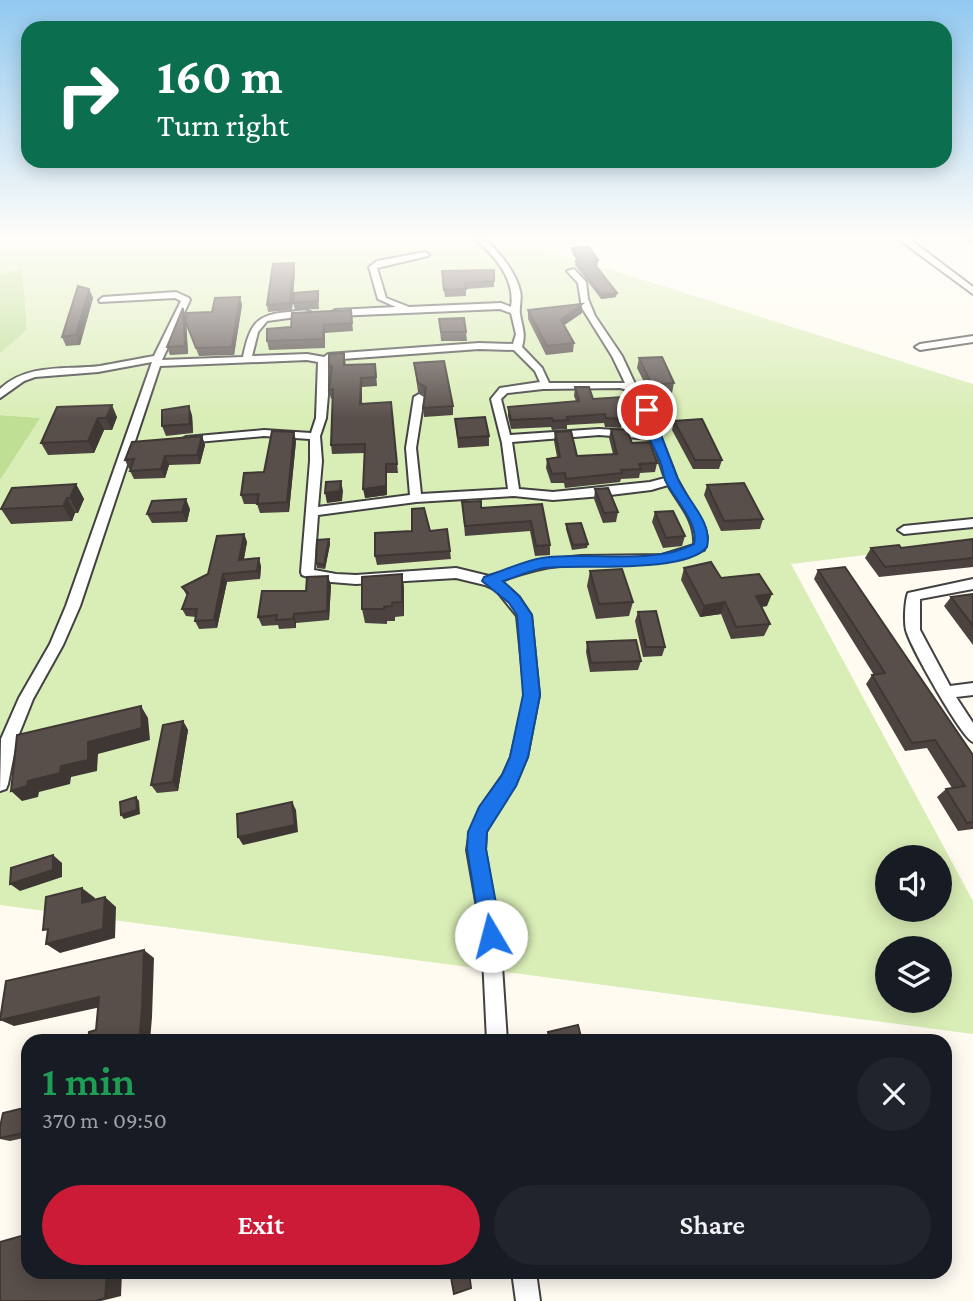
<!DOCTYPE html>
<meta charset="utf-8">
<style>
:root{--surface:#171b24;--page:#20242c;--text:#f1f3f6;--muted:#9ea1a6;--accent:#cb1b37}
body{margin:0;font-family:"Crimson Pro",serif;background:var(--page);color:var(--text);height:100vh;display:flex;flex-direction:column;font-size:26px;white-space:nowrap}
*{box-sizing:border-box;margin:0}
p{font-size:23px;color:var(--muted)}
.icon{flex:none;width:38px;height:38px;fill:none;stroke:currentColor;stroke-width:2;stroke-linecap:round;stroke-linejoin:round}
.map{position:relative;flex:1;overflow:hidden}
.details{position:absolute;left:21px;top:1034px;width:931px;height:245px;display:flex;flex-direction:column;background:var(--surface);border-radius:21px;box-shadow:0 4px 18px #0003}
.details>*{flex:none}
.hud{position:absolute;left:21px;top:21px;width:931px;height:147px;border-radius:21px;box-shadow:0 4px 18px #0003;background:#0b6e4f;color:#fff;overflow:hidden}
.fabs{position:absolute;left:875px;top:845px;display:grid;gap:14px}
.fabs a{display:grid;place-items:center;width:77px;height:77px;border-radius:50%;background:var(--surface);box-shadow:0 4px 18px #0003;font-size:35px}
.pin{position:absolute;display:grid;place-items:center;width:60px;height:60px;color:#fff;margin:-30px;border:4px solid #fff;border-radius:50%;box-shadow:0 2px 7px #0007}
.me{position:absolute;width:77px;margin:-38px;rotate:352deg;stroke-linejoin:round;filter:drop-shadow(0 0 5px #0008)}
.turn{display:flex;align-items:center;gap:24px;height:147px;padding:0 21px;font-size:32px}
.turn .icon{width:91px;height:91px;stroke-width:2.5}
.turn b{display:block;font-size:49px;line-height:60px}
.round{display:grid;place-items:center;flex:none;width:74px;height:74px;border-radius:37px;background:var(--page)}
.head{display:flex;align-items:center;justify-content:space-between;height:119px;padding:0 21px}
h1{font-size:42px;font-weight:600;line-height:52px;color:#1e9e55}
.primary-button{display:flex;gap:14px;margin-top:auto;padding:14px 21px}
.primary-button a{flex:1;height:80px;border-radius:42px;background:var(--accent);color:#fff;font-size:28px;font-weight:600;line-height:80px;text-align:center}
.primary-button a+a{background:var(--page);color:var(--text)}
.map>svg:first-child{display:block}
.green{fill:#d9edb6;fill-rule:evenodd}
.forest{fill:#bfdf94}
.lines{fill:none;stroke-linecap:round;stroke-linejoin:round}
.street-casing{stroke:#424242;stroke-width:4}
.street{fill:#fff;fill-rule:evenodd}
.wall{fill:#4c4340}
.shaded-wall{fill:#3e3734}
.building{fill:#584e4a;stroke:#3e3734;stroke-width:2}
.route{fill:#1a73e8;stroke:#114b97;stroke-width:2}
</style>
<div class="map">
<svg width="973" height="1301" viewBox="0 0 973 1301">
<rect width="100%" height="100%" fill="#fffbf1"/>
<!-- green -->
<path class="green" d="M0,237H507L973,384V542L791,564L973,901V1034L0,905V480L39,418L0,415V353L27,330L22,268L0,274ZM887,858H940V910H887ZM887,948H940V1001H887Z"/>
<!-- forest -->
<path class="forest" d="M22,268L27,330L0,353V274Z
M0,415L40,418L0,480Z"/>
<g class="lines">
<defs>
<path id="street" d="M472,237H481C497,248 516,272 520,291C522,299 519,306 520,314C522,327 526,333 522,347L542,368L549,383H625L612,356L582,308L578,283L567,271L574,269L586,282L588,299L595,316L622,356L636,386L644,394L677,479L705,529L707,538L704,550C652,572 612,560 559,566C539,568 520,574 501,581L519,597L531,615L539,695L527,757L515,785L492,818L486,832L485,850L500,936L507,1041H487L482,936L467,850L470,832L480,808L503,775L511,757L525,695L517,616L496,590L485,585L456,578L356,584L319,581L302,575L301,572L310,461V439L264,436L186,443L181,440L186,437L264,430L311,433L316,418L318,362L307,360L160,366L80,606L63,645L33,699L17,739L8,784L6,789L0,791L1,739L19,698L50,644L66,606L152,362L98,372L35,377L24,381L0,398V389C27,363 66,370 100,366C118,363 136,359 154,356L181,301L175,298L100,302L99,300L103,297L176,292L189,298L190,300L162,360L243,357C250,324 256,314 290,312C298,311 306,309 312,313L311,315L267,321L258,332L252,356L307,354L324,357L328,354L479,343L513,344L516,334L511,313L500,309L335,316L331,313L335,310L396,307L378,299L369,267L377,261L425,252L429,254L428,256L377,268L386,298L409,307L501,303L511,307C516,279 493,253 472,237ZM479,349L514,350L535,371L540,382L500,388L491,399L502,443L508,489L421,494L416,448L424,397L419,394L414,397L406,448L410,495L318,507L322,461L320,436L326,418L328,395V360ZM620,388C639,391 644,416 649,432L599,429L510,435L501,399L507,393L543,389ZM599,435L652,439L665,478L650,482L553,492L519,489L512,442ZM668,485C679,504 696,521 694,545L662,555L581,556L541,560L489,576L456,568L356,575L336,574L314,570L318,515L416,502L514,496L553,500L602,496L651,490Z
M901,237H907L973,287V294L901,241Z
M973,336V342L920,350L915,347L920,344Z
M973,519V527L904,534L898,530L904,526Z
M973,579V589L920,599V630L950,686L973,683V695L956,697L973,723V742C961,737 910,646 906,630C904,621 905,601 908,593Z
M512,1272H536L540,1301H516Z"/>
</defs>
<!-- street casing -->
<use href="#street" class="street-casing"/>
<!-- street -->
<use href="#street" class="street"/>
</g>
<!-- wall -->
<path class="wall" d="M960,237H973V243Z
M572,248L598,260V265H595L616,297L601,299L575,265L576,261H577L572,253Z
M294,263L295,270L292,310L268,312L267,305Z
M494,270V287L466,289V296L445,297L442,278Z
M89,289L93,298L80,345L66,346L62,337Z
M318,291L319,309L295,310L293,303Z
M240,297L242,305L234,355L199,356L186,324L188,354L170,355L167,347L183,308L186,318L212,312Z
M582,304V313L564,325L574,343L573,352L546,355L528,319V310Z
M351,310L353,331L325,333V348L269,350L267,341L291,327Z
M439,319L466,332L467,341H441Z
M344,353L346,365L376,372L377,386L362,387V404L391,402L398,473H387V495L365,498V453L332,454L331,445L333,398L331,399L329,390L331,375L329,367Z
M639,358L674,383L672,393L650,394L637,368Z
M414,363L453,406V415L424,417L423,408L425,395L418,392Z
M575,387L593,399L643,408L642,417H637L636,421L622,422L621,428L605,427L604,423L567,425V429L552,430L551,427L511,429L508,416V407L576,401L574,396Z
M57,407L117,417L112,430H104L94,453L48,455L41,443Z
M192,415L193,433L166,436L162,426Z
M455,419L489,436V446L458,448Z
M674,421L722,460L719,469H693L672,430Z
M611,429L632,443L657,463L655,472L640,473L639,478L621,479L620,482L565,488L564,483H551L546,468L547,459L557,457L554,441L555,432L577,456L613,454L609,438Z
M202,436L205,445L200,464L169,465L165,478L134,479L130,471L131,468L129,469L125,460Z
M296,441L289,512L260,513L257,504H244L241,495Z
M76,484L84,499L78,513H75L72,521L11,524L1,509Z
M707,485L763,519L760,529L721,531L704,495Z
M595,489L618,512L616,522L603,523L594,499Z
M462,502L481,508L542,504L550,545V555L535,556L530,531L465,536Z
M190,509L187,522L152,523L147,514Z
M655,512L685,536L682,546L663,548L652,522Z
M566,524L588,544L587,548L572,550L566,529Z
M430,531L450,551L451,559L377,565L375,556Z
M244,534L247,542L244,559L261,566L260,579L227,582L217,628L199,629L195,621L196,617L186,616L182,609L187,596L182,587L208,574Z
M329,539L330,544L325,569L317,568L316,563Z
M973,539V567L879,577L865,558L871,548H901Z
M684,568L721,578L767,606L761,607L770,624L764,636L731,639L721,614L700,617L681,580Z
M818,570L973,755V829L958,831L937,797L946,789L952,788L927,748L905,751L866,684L872,675H874L814,579Z
M590,571L633,602L629,616L596,619L587,586Z
M402,574L404,588V616L395,617V621H387V624L365,623L362,609Z
M331,585L329,620L296,623V628L279,629L278,625L262,626L258,617L306,591Z
M973,594V645L944,606L951,597Z
M638,612L665,647L662,656L643,657L635,621Z
M587,642L641,661L638,670L590,672L586,652Z
M183,721L188,730L178,791L157,793L151,785Z
M28,1107V1137L10,1141L0,1139V1127Z"/>
<!-- shaded-wall -->
<path class="shaded-wall" d="M294,263L295,270L292,310L290,303Z
M89,289L93,298L80,345L76,335Z
M617,293L616,297L601,299V295Z
M240,297L242,305L234,355L232,347Z
M582,304V313L560,328L561,320Z
M183,308L186,316L188,354L185,346Z
M324,325L325,333V348L323,339Z
M361,378L362,387V413L360,404Z
M112,405L117,417L112,430L106,418Z
M189,406L192,415L193,433L190,424Z
M98,418L104,430L94,453L88,441Z
M294,432L296,441L289,512L287,502Z
M202,436L205,445L200,464L197,455Z
M165,456L169,465L165,478L161,469Z
M386,464L387,495L365,498L363,489Z
M341,481L343,491L342,501L327,503L325,493Z
M76,484L84,499L78,513L70,498Z
M67,498L75,513L72,521L63,506Z
M186,499L190,509L187,522L182,512Z
M244,534L247,542L242,568L239,560Z
M329,539L330,544L325,569L324,565Z
M259,558L261,566L260,579L257,571Z
M223,574L227,582L217,628L214,620Z
M402,574L404,588V616L402,602Z
M328,576L331,585L329,620L327,611Z
M772,594L767,606L751,608L756,596Z
M725,602L721,614L700,617L704,606Z
M294,614L296,623V628L293,619Z
M141,706L148,718L150,740L98,754L97,771L71,777L70,784L39,792L38,797L22,801L11,791L28,781L61,766L88,742Z
M183,721L188,730L178,791L173,782Z
M136,797L139,801L140,814L124,819L121,815Z
M292,802L296,810L298,832L243,845L238,837Z
M53,855L62,863V877L20,891L10,884Z
M82,888L95,898L94,913L82,903Z
M105,897L116,907L115,938L60,953L46,944Z
M144,950L154,958L152,1017L150,1041H139Z
M99,997L110,1005L14,1026L0,1020Z
M107,1272H122L121,1296L101,1301H95Z"/>
<!-- building -->
<path class="building" d="M589,247L598,260L592,261L617,293L601,295L576,261L580,260L572,248Z
M294,263L290,303L267,305L273,264Z
M494,270V281L465,283L466,289L444,290L442,271Z
M78,286L89,289L76,335L62,337Z
M318,291V301L293,303L294,293Z
M240,297L232,347L196,348L185,320L187,313L212,312L215,298Z
M582,304L561,320L574,343L547,346L528,310Z
M183,308L185,346L167,347Z
M351,310L352,323L324,325L323,339L267,341V329L291,327L292,313Z
M464,318L466,332H441L439,319Z
M344,353V365L375,364L376,377L361,378L360,404L391,402L397,464H386V486L363,489L365,444L331,445L333,389L329,390L332,366L329,367V354Z
M662,357L674,383L652,385L639,358Z
M444,361L453,406L423,408L426,387L418,383L414,363Z
M575,387H589L593,399L638,396L643,408L636,409L637,412L620,413L622,419L606,418L605,414L567,417L568,420L553,421L552,418L511,420L508,407L579,401Z
M112,405L106,418H98L88,441L41,443L57,407Z
M189,406L190,424L162,426V410Z
M485,417L489,436L458,438L455,419Z
M702,419L722,460H695L674,421Z
M611,429L627,430L632,443L650,442L657,463L639,464L641,469L621,470L622,473L566,479L565,473L552,474L547,459L560,457L555,432L571,431L577,456L617,454Z
M272,431L294,432L287,502L257,504L259,494L241,495L244,473L264,472Z
M202,436L197,455L165,456L161,469L130,471L134,459L125,460L132,442Z
M341,481L340,491L325,493L326,482Z
M744,483L763,519L724,521L707,485Z
M76,484L70,498H67L63,506L1,509L12,488Z
M608,488L618,512L604,513L595,489Z
M186,499L182,512L147,514L152,501Z
M481,501V508L542,504L550,545L536,546L531,521L465,526L462,502Z
M424,508L430,531L447,529L450,551L375,556V533L412,531V509Z
M673,511L685,536L666,538L655,512Z
M581,523L588,544L573,545L566,524Z
M244,534L239,560L259,558L257,571L223,574L214,620L195,621L197,609H182L188,593L182,587L208,574L217,536Z
M329,539L324,565L316,563L317,540Z
M973,539V558L885,567L871,548L899,545L901,548Z
M711,562L721,578L759,574L772,594L756,596L770,624L736,627L725,602L704,606L684,568Z
M845,567L973,755V822L967,823L946,789L965,786L935,740L912,743L872,675L885,673L818,570Z
M622,569L633,602L599,604L590,571Z
M402,574V602L392,603V606L384,607V609H362V577Z
M328,576L327,611L294,614L293,619L276,620L277,615L258,617L262,591H306L307,577Z
M973,594V626L951,597Z
M656,611L665,647H646L638,612Z
M636,640L641,661L591,663L587,642Z
M141,706L142,728L88,742V760L61,766L60,773L28,781L27,786L11,791L17,735Z
M183,721L173,782L151,785L163,725Z
M136,797L137,810L121,815L120,802Z
M292,802L295,825L238,837L237,814Z
M53,855V870L10,884L11,868Z
M82,888V903L105,897L103,929L46,944L48,929L43,930L46,897Z
M144,950L142,1010L139,1041H88L89,1032L96,1030L99,997L0,1020L6,981Z
M578,1025L582,1041H550L548,1032Z
M28,1107V1132L0,1138V1127L3,1113Z
M28,1234V1272H107L105,1298L95,1301H0V1242Z
M450,1272H469L471,1288L454,1294Z"/>
<!-- sky -->
<linearGradient id="sky" x2="0" y2="1"><stop stop-color="#92c9f0"/><stop offset="0.57" stop-color="#fffdf9"/><stop offset="1" stop-color="#fffdf9" stop-opacity="0"/></linearGradient>
<rect width="973" height="419" fill="url(#sky)"/>
<!-- route -->
<path class="route" d="M643,407L653,410C659,433 669,455 677,477C686,500 713,521 707,547C685,574 580,564 544,568C531,570 516,577 503,581L519,596L532,615L540,695L528,757L516,786L487,832L486,849L502,936L499,943L491,946L484,943L481,936L467,849L468,832L479,807L502,775L510,757L523,695L517,615L509,603L482,581L484,577C503,571 523,561 542,558C588,551 652,566 694,544C699,522 674,499 665,480C663,475 663,469 661,464C655,446 639,426 643,407Z"/>
</svg>
<div class="fabs">
<a><svg class="icon" aria-label="sound" viewBox="0 0 24 24"><path d="M4 9h4l5-4v14l-5-4H4zM17 9q2 3 0 6"/></svg></a>
<a><svg class="icon" aria-label="layers" viewBox="0 0 24 24"><path d="M12 4l9 5-9 5-9-5zM3 14l9 5 9-5"/></svg></a>
</div>
<div class="pin" style="left:647px;top:410px;background:#d93025"><svg class="icon" aria-label="arrive" viewBox="0 0 24 24"><path d="M6 21V4h12l-3 4 3 4H6"/></svg></div>
<svg class="me" style="left:491px;top:936px" viewBox="-20 -20 40 40"><circle r="19" fill="#fff"/><path d="M0-13L10 11 0 6-10 11z" fill="#1a73e8"/></svg>
<div class="hud">
<div class="turn"><svg class="icon" aria-label="right" viewBox="0 0 24 24"><path d="M7 20v-9h11M14 6l5 5-5 5"/></svg><div><b>160 m</b>Turn right</div></div>
</div>
<section class="details">
<div class="head"><div><h1>1 min</h1><p>370 m · 09:50</p></div><a class="round"><svg class="icon" aria-label="close" viewBox="0 0 24 24"><path d="M6 6l12 12M18 6L6 18"/></svg></a></div>
<div class="primary-button"><a>Exit</a><a>Share</a></div>
</section>
</div>
